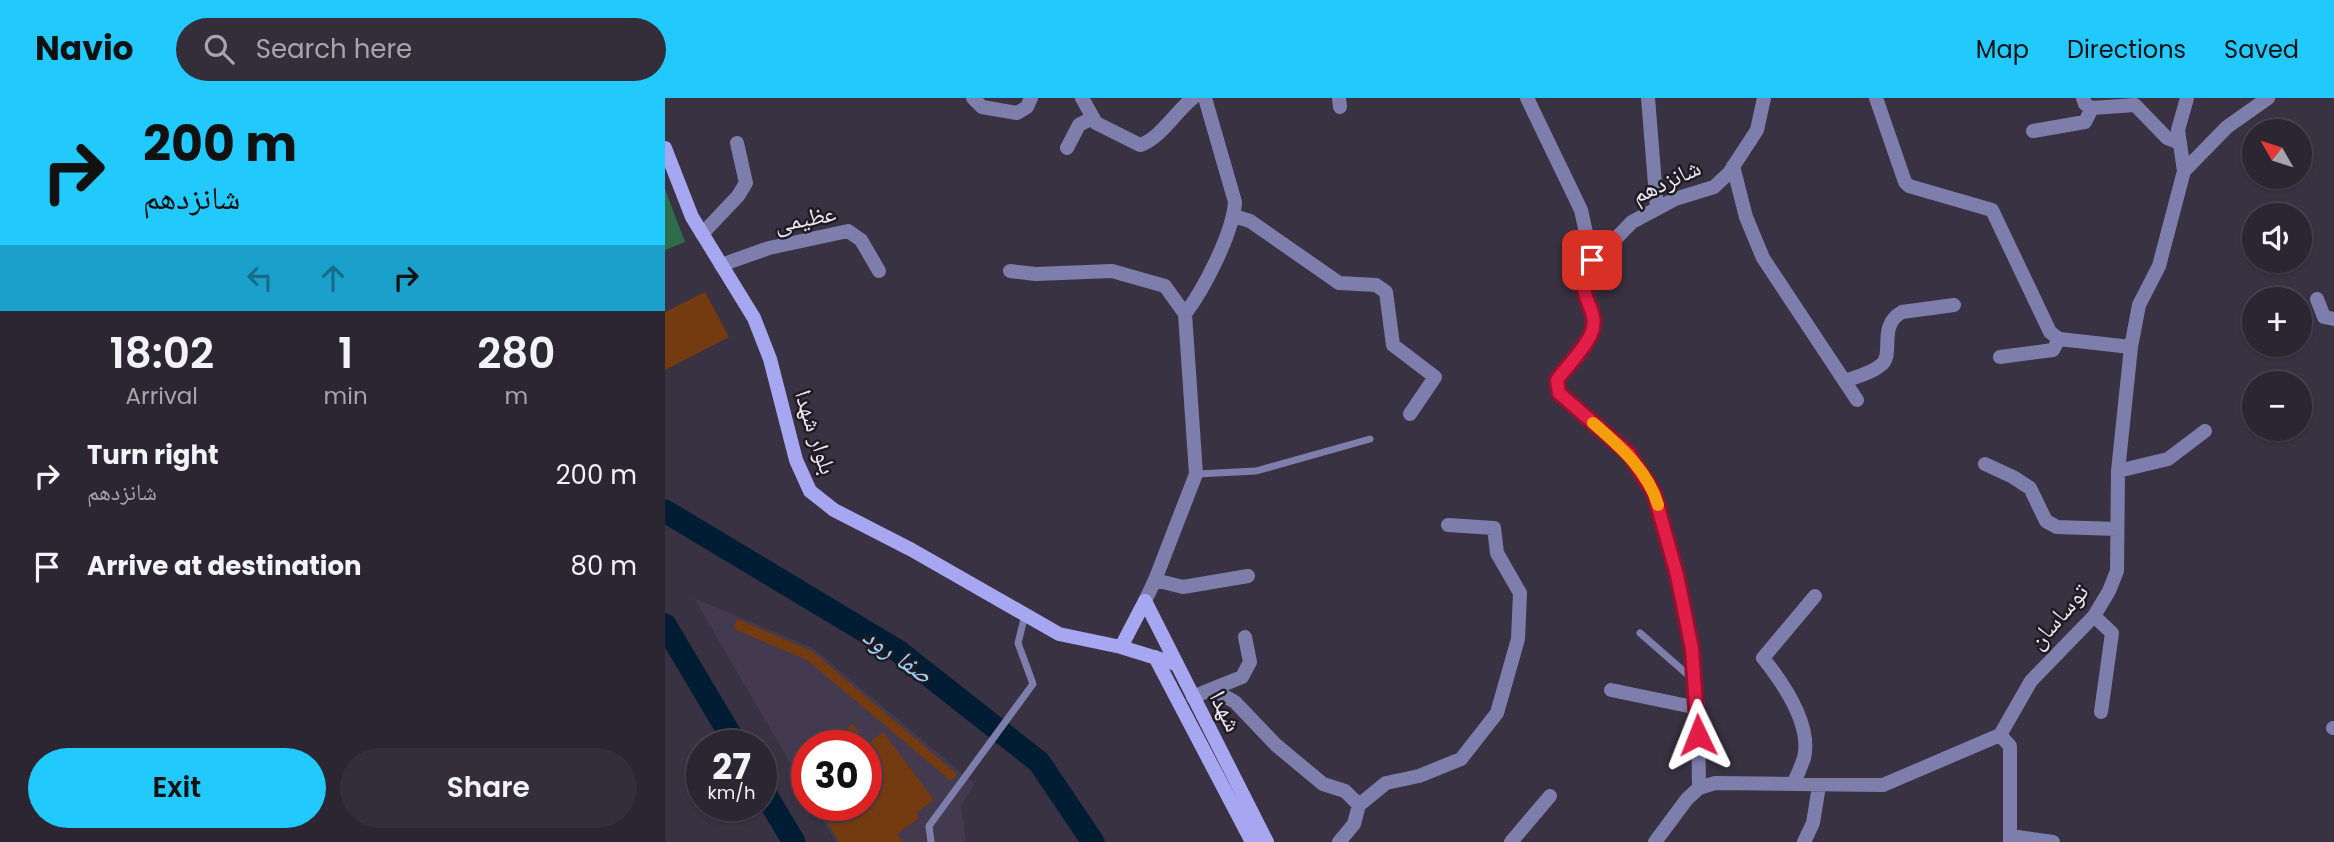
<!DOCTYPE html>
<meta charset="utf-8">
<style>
:root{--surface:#2b2632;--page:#332e3a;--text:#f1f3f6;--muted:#a6a5ac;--line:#47434d;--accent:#21c9fd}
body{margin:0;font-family:Poppins,"Noto Naskh Arabic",sans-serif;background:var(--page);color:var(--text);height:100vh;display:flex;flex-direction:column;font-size:26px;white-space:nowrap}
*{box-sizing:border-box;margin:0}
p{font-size:23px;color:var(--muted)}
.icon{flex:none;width:38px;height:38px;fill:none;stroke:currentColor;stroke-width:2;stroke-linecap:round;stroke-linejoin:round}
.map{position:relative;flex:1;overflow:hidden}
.panel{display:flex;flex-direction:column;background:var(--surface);width:665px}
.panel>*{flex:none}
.hud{background:#21c9fd;color:#111;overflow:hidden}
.needle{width:46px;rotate:309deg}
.buttons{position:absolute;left:1577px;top:21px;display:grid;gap:14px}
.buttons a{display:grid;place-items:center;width:70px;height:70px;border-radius:50%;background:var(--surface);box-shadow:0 2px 5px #0004,0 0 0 2px var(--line);font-size:35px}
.speed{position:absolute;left:21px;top:632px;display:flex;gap:14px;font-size:35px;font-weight:700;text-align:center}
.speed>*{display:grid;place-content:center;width:91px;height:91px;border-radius:50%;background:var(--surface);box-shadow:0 2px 5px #0004,0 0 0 2px var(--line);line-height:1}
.speed small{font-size:18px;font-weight:400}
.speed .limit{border:10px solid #d22;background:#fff;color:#111}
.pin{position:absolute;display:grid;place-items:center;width:60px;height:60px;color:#fff;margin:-30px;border-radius:14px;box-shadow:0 4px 10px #0006}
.me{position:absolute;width:77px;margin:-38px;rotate:358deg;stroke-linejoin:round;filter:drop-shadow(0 0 5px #0008)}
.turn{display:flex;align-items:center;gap:24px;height:147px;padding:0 28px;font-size:32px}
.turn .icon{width:91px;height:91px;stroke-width:2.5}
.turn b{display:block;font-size:49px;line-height:60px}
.lanes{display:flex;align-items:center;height:66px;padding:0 28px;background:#0003;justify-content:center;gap:35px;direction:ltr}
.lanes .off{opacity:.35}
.eta{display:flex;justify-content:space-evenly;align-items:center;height:119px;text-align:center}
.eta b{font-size:42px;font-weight:600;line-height:49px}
.action{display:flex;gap:14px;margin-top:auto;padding:14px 28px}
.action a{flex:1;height:80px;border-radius:42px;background:var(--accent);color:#111;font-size:28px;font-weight:600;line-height:80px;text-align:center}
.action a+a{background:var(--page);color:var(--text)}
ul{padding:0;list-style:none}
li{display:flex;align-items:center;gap:21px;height:91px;padding:0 28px}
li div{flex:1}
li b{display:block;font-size:26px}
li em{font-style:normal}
header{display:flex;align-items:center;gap:42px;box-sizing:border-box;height:98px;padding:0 35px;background:var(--accent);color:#111}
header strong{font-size:33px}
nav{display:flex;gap:38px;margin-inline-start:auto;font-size:24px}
.search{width:490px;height:63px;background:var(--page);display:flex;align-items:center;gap:18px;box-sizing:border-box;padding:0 24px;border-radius:38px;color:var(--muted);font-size:26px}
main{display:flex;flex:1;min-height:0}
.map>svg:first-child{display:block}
.built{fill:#433a4f}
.green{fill:#2d6d4c}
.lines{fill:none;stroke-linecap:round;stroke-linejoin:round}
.river{stroke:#001d34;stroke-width:23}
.building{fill:#753b10}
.lane{stroke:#7e7ead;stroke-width:7}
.street{stroke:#7e7ead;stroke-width:14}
.secondary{stroke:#a6a6f1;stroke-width:14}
.route-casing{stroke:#92132f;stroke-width:18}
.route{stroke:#e11d48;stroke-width:12}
.slow{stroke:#f59e0b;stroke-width:12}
.labels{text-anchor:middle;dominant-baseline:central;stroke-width:5;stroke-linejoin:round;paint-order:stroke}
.street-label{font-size:24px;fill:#ece7f1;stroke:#1f1b23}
.water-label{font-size:26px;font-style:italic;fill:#a1d1fa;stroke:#1f1b23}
</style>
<header>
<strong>Navio</strong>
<div class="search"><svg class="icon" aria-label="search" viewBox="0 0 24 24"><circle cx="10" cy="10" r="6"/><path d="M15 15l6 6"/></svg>Search here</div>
<nav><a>Map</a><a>Directions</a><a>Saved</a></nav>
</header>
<main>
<section class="panel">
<div class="hud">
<div class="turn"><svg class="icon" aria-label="right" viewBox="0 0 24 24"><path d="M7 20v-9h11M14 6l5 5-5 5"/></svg><div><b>200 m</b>شانزدهم</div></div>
<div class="lanes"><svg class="icon off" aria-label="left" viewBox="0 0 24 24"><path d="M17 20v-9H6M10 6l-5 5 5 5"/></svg><svg class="icon off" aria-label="ahead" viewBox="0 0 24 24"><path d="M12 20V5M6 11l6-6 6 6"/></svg><svg class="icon" aria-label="right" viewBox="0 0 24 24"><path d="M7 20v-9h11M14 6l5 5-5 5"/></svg></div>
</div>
<div class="eta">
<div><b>18:02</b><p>Arrival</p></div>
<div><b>1</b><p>min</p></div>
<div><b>280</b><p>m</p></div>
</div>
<ul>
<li><svg class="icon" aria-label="right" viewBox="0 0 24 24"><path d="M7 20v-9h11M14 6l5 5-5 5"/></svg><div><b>Turn right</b><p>شانزدهم</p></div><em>200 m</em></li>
<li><svg class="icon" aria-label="arrive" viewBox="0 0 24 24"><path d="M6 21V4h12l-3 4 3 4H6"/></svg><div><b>Arrive at destination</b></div><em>80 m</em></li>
</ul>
<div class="action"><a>Exit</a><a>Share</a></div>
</section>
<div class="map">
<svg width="1669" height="744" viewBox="0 0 1669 744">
<rect width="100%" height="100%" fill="#393242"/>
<!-- built -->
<path class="built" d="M29,500L148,550L310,686L296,707L301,744H171L149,707H201V648H142V694Z"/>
<!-- green -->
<path class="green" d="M0,91L20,144L0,152Z"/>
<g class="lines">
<!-- river -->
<path class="river" d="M0,413L233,553L374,664L428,744
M0,527L72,648
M96,689L129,744"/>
</g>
<!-- building -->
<path class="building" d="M40,194L64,239L0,272V214Z
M72,521L147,553L292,676L286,683L142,562L69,531Z
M188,626L202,646L218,634L269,702L251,715L254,720L232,736L238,744H174L152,707H201V648H185L176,635Z
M142,654V689L127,663Z"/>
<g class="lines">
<!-- lane -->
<path class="lane" d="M532,376L591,373L705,341
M975,535L1030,583
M266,744L264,728L368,586L353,545L360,517"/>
<!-- street -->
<path class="street" d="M308,0L317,9L352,15L362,9L366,0
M417,0L431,25L475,47C496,40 510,14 528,0
M674,0L675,9
M862,0L916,112L927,162
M983,0L992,111
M1211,0L1240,84L1244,88L1327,112L1385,234L1394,241L1466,249
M1418,0L1420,6L1427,10L1470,7L1502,40L1515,45
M1368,33L1420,24L1427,10
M402,50L414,27L427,20
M1068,68L1081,119L1098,160L1192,302
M1519,73L1513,32L1522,0
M569,118L585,123L674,185L711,187L721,194L728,247L770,279L745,316
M37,136L73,98L81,85L72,45
M56,167L104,150L183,133L196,142L214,173
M345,173L371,176L447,173L500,188L520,216
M1652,201L1659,219L1669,221
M1335,259L1388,252L1394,241
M1180,283C1191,279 1207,275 1216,267C1230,256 1212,228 1237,214L1289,207
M1320,366L1348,379L1365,390L1381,423L1392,429L1452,431
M1453,373L1503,361L1540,333
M490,482L518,489L583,478
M480,503L490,482L531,376L520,216C539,191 568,135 570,104L540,0
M1429,518L1447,535L1436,614
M547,591L577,579L585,564L580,539
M946,592L1033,610
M528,599L547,591L570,604L611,647L658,686L680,693L694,707
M1668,630H1669
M1335,637L1345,648V744
M1128,686C1132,678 1136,669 1139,660C1147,627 1118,585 1098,560L1150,498
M1034,690L1033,610L1027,551L1012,477L990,395L964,356L894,295L892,282L926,236L929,223L917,188L920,172L967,124L1010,101L1049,89L1064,75L1092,32L1099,0
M1346,738L1388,744
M674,744L689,726L694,707L721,685L754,678L796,661L832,615L853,541L855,495L832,455L829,430L783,427
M846,744L885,698
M990,744L1022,701L1034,690L1050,685L1218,687L1335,637L1366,583L1429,518L1444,493L1452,473L1453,373L1466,249L1474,207L1494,168L1519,73L1562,29L1603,0
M1139,744L1148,725L1154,688"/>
<!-- secondary -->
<path class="secondary" d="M0,50L27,119L89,220L105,261L131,362L145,393L169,412L247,452L394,536L456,549L511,566
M480,503L602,744
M456,549L480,503
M490,559L587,744"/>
</g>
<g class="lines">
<defs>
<path id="route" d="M927,162C903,194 938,210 926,236C919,252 902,268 892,282L894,295L964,356L989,395L1012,477L1027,551L1033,637"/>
</defs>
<!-- route casing -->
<use href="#route" class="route-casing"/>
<!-- route -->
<use href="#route" class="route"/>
<!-- slow -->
<path class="slow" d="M928,325C954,348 983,372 993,407"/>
</g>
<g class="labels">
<!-- street labels -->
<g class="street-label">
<text transform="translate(1001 83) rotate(-25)">شانزدهم</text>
<text transform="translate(140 120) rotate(-11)">عظیمی</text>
<text transform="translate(151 334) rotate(72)">بلوار شهدا</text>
<text transform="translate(1393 518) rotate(-49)">توساسان</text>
<text transform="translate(561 613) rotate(63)">شهدا</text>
</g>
<!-- water labels -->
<g class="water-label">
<text transform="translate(233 557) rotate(35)">صفا رود</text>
</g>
</g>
</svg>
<div class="buttons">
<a><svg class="needle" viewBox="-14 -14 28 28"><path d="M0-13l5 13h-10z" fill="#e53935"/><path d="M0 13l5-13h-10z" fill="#a6a5ac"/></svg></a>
<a><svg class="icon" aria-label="sound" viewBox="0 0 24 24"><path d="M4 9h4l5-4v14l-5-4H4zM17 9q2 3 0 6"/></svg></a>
<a>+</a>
<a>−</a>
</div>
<div class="speed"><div>27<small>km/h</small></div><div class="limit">30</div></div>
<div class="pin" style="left:927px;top:162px;background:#d93025"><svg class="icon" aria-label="arrive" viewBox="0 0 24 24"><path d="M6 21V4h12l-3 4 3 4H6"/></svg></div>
<svg class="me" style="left:1033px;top:637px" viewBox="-20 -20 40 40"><path d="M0-17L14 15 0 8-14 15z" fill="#e11d48" stroke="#fff" stroke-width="4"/></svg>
</div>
</main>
